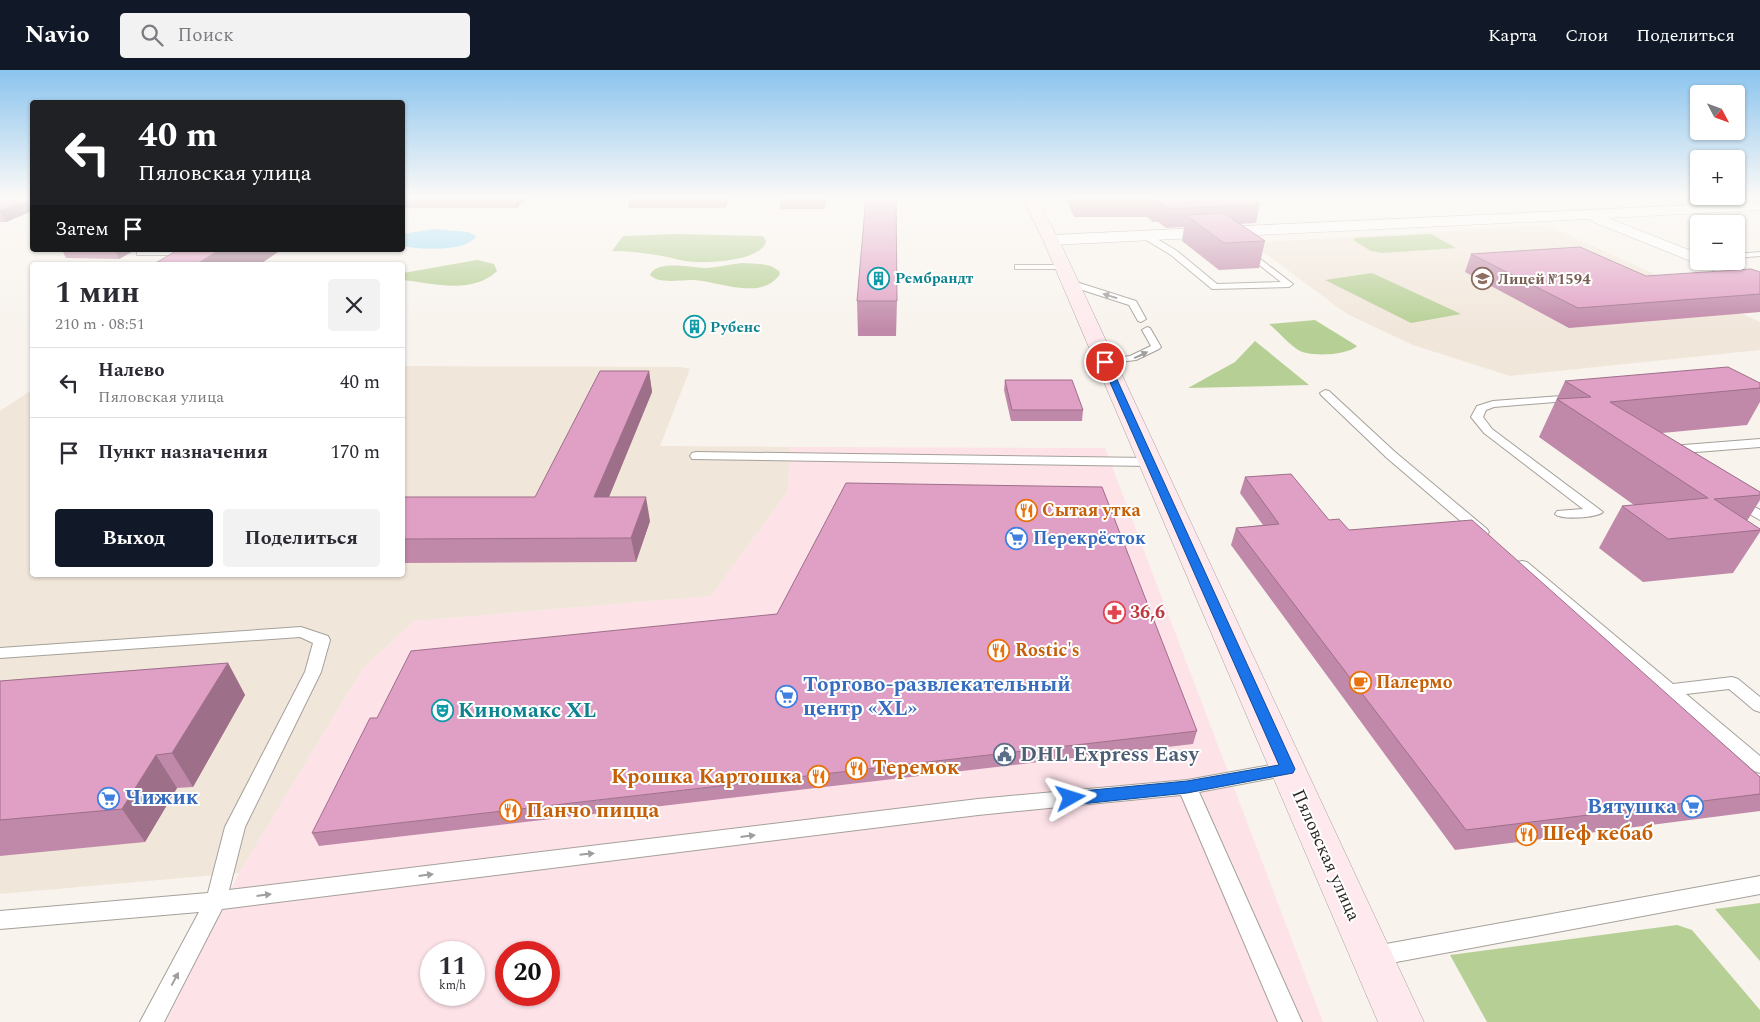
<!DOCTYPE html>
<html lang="ru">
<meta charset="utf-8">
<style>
:root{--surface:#fff;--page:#f2f2f3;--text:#2b2b33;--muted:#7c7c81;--line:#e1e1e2;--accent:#111827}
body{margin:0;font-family:Spectral,serif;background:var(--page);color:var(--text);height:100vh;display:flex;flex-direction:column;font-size:19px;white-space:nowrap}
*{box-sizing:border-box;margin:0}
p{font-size:16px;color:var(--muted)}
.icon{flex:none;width:28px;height:28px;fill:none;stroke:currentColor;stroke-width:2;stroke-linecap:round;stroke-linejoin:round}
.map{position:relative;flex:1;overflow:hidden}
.side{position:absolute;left:30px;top:192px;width:375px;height:315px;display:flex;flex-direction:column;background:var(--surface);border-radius:5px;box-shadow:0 1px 4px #0004}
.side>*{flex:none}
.banner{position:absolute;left:30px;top:30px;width:375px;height:152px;border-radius:5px;box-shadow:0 1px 4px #0004;background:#202124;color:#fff;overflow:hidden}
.needle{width:32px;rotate:131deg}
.tools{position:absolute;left:1690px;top:15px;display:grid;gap:10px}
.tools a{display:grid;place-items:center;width:55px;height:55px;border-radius:5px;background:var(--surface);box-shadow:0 1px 4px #0004;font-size:25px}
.speed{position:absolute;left:420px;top:871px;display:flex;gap:10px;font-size:25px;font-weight:700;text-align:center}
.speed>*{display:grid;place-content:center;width:65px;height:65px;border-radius:50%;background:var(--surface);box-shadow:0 1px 4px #0004;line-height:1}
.speed small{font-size:12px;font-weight:400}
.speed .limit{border:8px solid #d22;background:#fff;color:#111}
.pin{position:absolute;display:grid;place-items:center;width:42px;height:42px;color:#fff;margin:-21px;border:2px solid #fff;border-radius:50%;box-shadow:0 1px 5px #0007}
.me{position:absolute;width:55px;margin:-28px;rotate:84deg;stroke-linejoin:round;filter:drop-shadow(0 0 4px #0008)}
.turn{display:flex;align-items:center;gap:18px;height:105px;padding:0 25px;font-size:22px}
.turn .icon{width:65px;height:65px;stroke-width:2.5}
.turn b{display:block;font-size:35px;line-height:42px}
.then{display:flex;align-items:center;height:48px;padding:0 25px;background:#0003;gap:10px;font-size:19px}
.round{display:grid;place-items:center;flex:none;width:52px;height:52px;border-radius:5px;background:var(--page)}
.summary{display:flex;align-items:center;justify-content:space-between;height:85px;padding:0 25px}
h1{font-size:30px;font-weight:700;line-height:38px}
.cta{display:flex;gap:10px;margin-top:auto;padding:10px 25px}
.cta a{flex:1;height:58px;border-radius:5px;background:var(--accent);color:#fff;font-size:20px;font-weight:700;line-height:58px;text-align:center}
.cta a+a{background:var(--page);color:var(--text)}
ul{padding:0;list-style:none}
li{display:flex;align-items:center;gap:15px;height:70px;padding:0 25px;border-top:1px solid var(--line)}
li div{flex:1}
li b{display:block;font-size:19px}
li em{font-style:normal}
header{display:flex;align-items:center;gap:30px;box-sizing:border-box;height:70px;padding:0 25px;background:var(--accent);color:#fff}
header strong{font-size:24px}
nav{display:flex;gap:28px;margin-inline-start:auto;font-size:18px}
.search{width:350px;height:45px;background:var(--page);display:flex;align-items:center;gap:12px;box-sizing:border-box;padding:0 18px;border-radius:5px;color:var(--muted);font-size:19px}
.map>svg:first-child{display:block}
.commercial{fill:#fde2e8;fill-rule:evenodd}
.built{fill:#f1e6da}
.green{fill:#b6cf94}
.water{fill:#9fdcf7}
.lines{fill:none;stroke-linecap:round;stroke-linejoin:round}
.lane-casing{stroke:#a5a09a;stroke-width:2}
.street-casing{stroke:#a5a09a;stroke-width:1}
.secondary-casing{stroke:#a5a09a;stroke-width:1}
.lane{fill:#fff;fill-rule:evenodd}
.street{fill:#fff;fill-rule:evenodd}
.secondary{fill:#feeaee;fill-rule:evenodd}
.wall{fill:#c189a9}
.shaded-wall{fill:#9d6f89}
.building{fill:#e09fc4;stroke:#9d6f89}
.oneway{fill:#9f9e9d}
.route{fill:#1a73e8;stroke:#114b97}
.labels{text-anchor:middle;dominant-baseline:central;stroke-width:4;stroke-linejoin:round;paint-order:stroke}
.far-culture-label{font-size:15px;font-weight:bold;fill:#0d838f;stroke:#fff;text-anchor:start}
.far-education-label{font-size:15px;font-weight:bold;fill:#785e54;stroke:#fff;text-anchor:start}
.food-label{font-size:18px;font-weight:bold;fill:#c56008;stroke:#fff;text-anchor:start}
.shop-label{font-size:18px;font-weight:bold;fill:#366cbe;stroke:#fff;text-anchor:start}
.health-label{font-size:18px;font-weight:bold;fill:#be3a42;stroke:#fff;text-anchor:start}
.street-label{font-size:18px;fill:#292725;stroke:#fff}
.near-shop-label{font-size:21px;font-weight:bold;fill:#366cbe;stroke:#fff;text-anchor:start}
.near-culture-label{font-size:21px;font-weight:bold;fill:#0d838f;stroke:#fff;text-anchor:start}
.near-service-label{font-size:21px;font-weight:bold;fill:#4e5e75;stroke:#fff;text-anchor:start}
.near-food-label{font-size:21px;font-weight:bold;fill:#c56008;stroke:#fff;text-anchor:start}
</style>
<header>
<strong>Navio</strong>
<div class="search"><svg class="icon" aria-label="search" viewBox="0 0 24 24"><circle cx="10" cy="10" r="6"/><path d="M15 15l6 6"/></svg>Поиск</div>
<nav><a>Карта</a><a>Слои</a><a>Поделиться</a></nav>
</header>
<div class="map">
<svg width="1760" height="952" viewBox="0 0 1760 952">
<rect width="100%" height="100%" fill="#f8f3ed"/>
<!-- commercial -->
<path class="commercial" d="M790,377L1105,378L1323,952H166L239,803L363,598L414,551L711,526L788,421ZM431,882H474V925H431ZM506,882H549V925H506Z"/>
<!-- built -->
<path class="built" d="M1547,155L1760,252V280L1510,306L1413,275L1347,244L1251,173Z
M403,296L682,297L690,299L660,376L790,377L788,421L711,526L414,551L363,598L239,803L0,824V341L32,320V505H402Z"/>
<!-- green -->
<path class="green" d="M675,164L763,166L766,171C763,190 712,193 696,192C684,192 674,188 662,186C646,183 629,181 612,181L623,166Z
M1431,164L1456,178L1382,183L1371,181L1353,170L1356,168Z
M477,190L494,194L497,201C472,225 432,213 403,210V203Z
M743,193L761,194L771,196L779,201L780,204C762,231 720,212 695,210C682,209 660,215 650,205C656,189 693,198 707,198C719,197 731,194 743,193Z
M1372,203L1461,244L1411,253L1325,210Z
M1315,250L1357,276C1348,285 1312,287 1300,281C1289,275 1279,262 1269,254Z
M1255,271L1309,315L1188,318L1235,292Z
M1760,833V891L1715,839Z
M1677,855L1692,860L1760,940V952H1487L1450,885Z"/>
<!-- water -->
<path class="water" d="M434,159L468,162L476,166C468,182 418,180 403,176V164Z"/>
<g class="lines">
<defs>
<path id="lane" d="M1143,164H1149L1177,181L1217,214L1281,212L1243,182V178H1246L1293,214L1289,217L1212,219L1171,185L1143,168Z
M137,181H190L194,183L190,185H137Z
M1760,182V186L1736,188V184Z
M1015,195H1063L1067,197L1063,199H1015Z
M1070,210L1136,231L1146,249L1141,252L1138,251L1129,235L1067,215V211Z
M1147,257L1150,258L1161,277L1159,279L1136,290L1101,294V290L1130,286L1151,276L1142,260Z
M1325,320L1329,321L1395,382L1487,459L1489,462L1487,465H1477L1387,388L1321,325L1320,323Z
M1575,325L1579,326L1580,328L1579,330L1494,337L1486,340L1483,347L1492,359L1603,442C1597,448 1561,450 1555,444L1557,441L1583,439L1484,363L1471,347L1477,336L1493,331Z
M1760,369V377L1671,384L1665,380L1671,376Z
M696,382L1150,388L1156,392L1150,396L692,389L690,386L692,383Z
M1737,427L1760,440V450L1732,434L1731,431L1732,428Z
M1522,491L1527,492L1673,614L1732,607L1738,609L1760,627V642L1754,640L1729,619L1686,624L1760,686V703L1754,701L1517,498L1515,495L1517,492Z
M301,557L328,566L330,570L321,602L245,757L229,820L978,729L1187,710L1288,692L1294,694L1297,699L1294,704L1199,722L1302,952H1278L1181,725L978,745L222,839L164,952H140L199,842L0,859V841L208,823L225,757L305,602L313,573L300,567L0,588V578Z
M1760,806V824L1375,896L1367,893L1364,886L1367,879L1375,876Z"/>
<path id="street" d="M1760,132V140L1608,148L1699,184V191H1717L1760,208V219L1591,151L1589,149L1051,175L1046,173L1043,170L1046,167L1051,165Z"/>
<path id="secondary" d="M1022,127H1036L1059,170L1424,952H1378L1043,170Z"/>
</defs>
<!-- lane casing -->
<use href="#lane" class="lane-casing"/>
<!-- street casing -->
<use href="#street" class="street-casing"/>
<!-- secondary casing -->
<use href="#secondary" class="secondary-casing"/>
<!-- lane -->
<use href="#lane" class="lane"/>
<!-- street -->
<use href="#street" class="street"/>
<!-- secondary -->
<use href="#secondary" class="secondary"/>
</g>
<!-- wall -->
<path class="wall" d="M0,127H32V141L6,152H0Z
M402,127H528L517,138H402Z
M627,127H730L725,138H629Z
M779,127H827L824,139H780Z
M1065,127H1249L1260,134L1256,153L1240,154L1265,171L1259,198L1219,200L1182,171L1184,157L1166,158L1158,152H1153L1147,147H1074Z
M62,180H135L119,189L66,188Z
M1471,184L1646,206L1760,202V242L1569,258L1465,202Z
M857,231H897L896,266H858Z
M649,301L652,322L609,427L650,451L636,492L402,493V427H535Z
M1005,310L1083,340L1082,351H1011L1004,320Z
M1565,311L1760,313V332L1747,355L1662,363L1760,422V430L1747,451L1760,459V462L1733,503L1643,512L1599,478L1622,436L1634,435L1539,367Z
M1245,407L1329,450L1760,707V741L1455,780L1231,475L1236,458L1263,455L1240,423Z
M228,593L245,625L193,717L177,718L145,772L0,786V611Z
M1197,661L1193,674L319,776L312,763Z"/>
<!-- shaded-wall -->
<path class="shaded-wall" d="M515,127H528L517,138Z
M724,127H730L725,138Z
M824,127H827L824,139Z
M28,129L32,137V141L6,152L0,141Z
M115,180H135L119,189Z
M219,180H281L259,195H195Z
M649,301L652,322L599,451L594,427Z
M646,427L650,451L636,492L631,468Z
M228,593L245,625L193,717L172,683Z
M156,685L177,718L145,772L122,739Z"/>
<!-- building -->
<path class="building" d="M0,127H32V129H28L0,141Z
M866,127H896L897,231H857Z
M1076,127H1249L1260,134L1169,139L1161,133H1156L1150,128H1077Z
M1224,143L1265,171L1224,173L1186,145Z
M1580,177L1646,206L1751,199L1760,202V224L1578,238L1471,184Z
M178,180H219L195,195H152Z
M1728,297L1760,313V318L1610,332L1760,422V425L1714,429L1760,459V460L1668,469L1622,436L1708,428L1557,329L1591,327L1565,311Z
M600,301H649L594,427H646L631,468L402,469V427H535Z
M1005,310H1072L1083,340H1012Z
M1291,404L1329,450L1339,449L1349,460L1472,450L1760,707V724L1466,760L1236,458L1279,454L1245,407Z
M846,413L1102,417L1197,661L312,763L370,648H377L411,581L777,544Z
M228,593L172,683L156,685L122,739L0,750V611Z"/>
<!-- one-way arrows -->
<defs><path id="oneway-solid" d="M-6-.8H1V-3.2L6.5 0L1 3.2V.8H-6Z" transform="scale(1.25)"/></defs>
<g class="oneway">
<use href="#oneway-solid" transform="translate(1110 226) rotate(-163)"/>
<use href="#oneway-solid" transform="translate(1141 285) rotate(-25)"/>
<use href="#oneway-solid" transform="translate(748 766) rotate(-7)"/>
<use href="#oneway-solid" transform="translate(587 784) rotate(-6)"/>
<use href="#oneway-solid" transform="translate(426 805) rotate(-7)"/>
<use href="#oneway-solid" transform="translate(264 825) rotate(-7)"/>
<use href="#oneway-solid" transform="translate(175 909) rotate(-62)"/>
</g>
<!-- sky -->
<linearGradient id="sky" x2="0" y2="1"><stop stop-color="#8bc4ee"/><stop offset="0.49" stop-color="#fcfaf7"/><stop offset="1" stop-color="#fcfaf7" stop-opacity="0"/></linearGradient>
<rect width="1760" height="260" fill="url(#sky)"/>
<!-- route -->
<path class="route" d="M1102,290L1109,292L1295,699L1293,703L1187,723L1071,735L1066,733L1064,728L1066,724L1071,722L1187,711L1279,695L1101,292Z"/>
<!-- icons -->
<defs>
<symbol id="building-ring" viewBox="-11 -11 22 22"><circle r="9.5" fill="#fff" stroke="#0f9aa8" stroke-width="1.5"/><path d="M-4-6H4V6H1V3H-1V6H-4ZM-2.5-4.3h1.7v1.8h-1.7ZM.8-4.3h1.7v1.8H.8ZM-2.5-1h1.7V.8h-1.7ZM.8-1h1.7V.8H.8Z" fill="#0f9aa8"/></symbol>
<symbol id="school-ring" viewBox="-11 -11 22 22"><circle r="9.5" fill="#fff" stroke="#8d6e63" stroke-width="1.5"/><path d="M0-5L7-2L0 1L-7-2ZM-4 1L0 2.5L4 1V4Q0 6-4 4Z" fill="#8d6e63"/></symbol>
<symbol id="restaurant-ring" viewBox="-11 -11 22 22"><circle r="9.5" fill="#fff" stroke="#e8710a" stroke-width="1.5"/><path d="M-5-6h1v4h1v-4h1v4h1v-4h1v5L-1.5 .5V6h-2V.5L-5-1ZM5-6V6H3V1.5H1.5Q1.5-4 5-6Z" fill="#e8710a"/></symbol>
<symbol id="supermarket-ring" viewBox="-11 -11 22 22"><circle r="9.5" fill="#fff" stroke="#3f7fe0" stroke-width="1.5"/><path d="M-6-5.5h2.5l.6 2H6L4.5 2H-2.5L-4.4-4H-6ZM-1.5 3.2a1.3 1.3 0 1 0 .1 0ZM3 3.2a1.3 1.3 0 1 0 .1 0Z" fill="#3f7fe0"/></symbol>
<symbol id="pharmacy-ring" viewBox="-11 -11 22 22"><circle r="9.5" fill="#fff" stroke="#e0444e" stroke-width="1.5"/><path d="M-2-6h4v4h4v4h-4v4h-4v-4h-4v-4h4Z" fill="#e0444e"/></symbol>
<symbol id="cafe-ring" viewBox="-11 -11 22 22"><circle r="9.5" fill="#fff" stroke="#e8710a" stroke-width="1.5"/><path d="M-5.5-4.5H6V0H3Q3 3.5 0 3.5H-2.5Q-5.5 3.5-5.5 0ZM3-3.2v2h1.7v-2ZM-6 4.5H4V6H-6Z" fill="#e8710a"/></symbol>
<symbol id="theatre-ring" viewBox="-11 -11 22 22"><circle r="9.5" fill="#fff" stroke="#0f9aa8" stroke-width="1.5"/><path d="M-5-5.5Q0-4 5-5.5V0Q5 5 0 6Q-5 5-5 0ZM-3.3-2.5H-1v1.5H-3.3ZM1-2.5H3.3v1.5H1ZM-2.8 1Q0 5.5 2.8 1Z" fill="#0f9aa8"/></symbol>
<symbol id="civic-ring" viewBox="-11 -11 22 22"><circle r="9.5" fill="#fff" stroke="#5c6f8a" stroke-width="1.5"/><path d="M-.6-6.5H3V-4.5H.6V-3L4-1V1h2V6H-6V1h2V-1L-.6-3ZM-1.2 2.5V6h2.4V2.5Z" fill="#5c6f8a"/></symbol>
</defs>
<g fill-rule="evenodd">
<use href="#building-ring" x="866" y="196" width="25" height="25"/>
<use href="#school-ring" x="1470" y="196" width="25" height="25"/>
<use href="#building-ring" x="682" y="244" width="25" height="25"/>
<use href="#restaurant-ring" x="1014" y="428" width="25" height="25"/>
<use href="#supermarket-ring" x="1004" y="456" width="25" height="25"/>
<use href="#pharmacy-ring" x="1102" y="530" width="25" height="25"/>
<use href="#restaurant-ring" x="986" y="568" width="25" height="25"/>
<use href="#cafe-ring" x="1348" y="600" width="25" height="25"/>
<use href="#supermarket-ring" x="774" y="614" width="25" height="25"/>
<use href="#theatre-ring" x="430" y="628" width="25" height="25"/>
<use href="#civic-ring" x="992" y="672" width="25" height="25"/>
<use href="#restaurant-ring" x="844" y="686" width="25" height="25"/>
<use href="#restaurant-ring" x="806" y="694" width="25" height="25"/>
<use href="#supermarket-ring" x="96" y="716" width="25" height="25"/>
<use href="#supermarket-ring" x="1680" y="724" width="25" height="25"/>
<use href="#restaurant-ring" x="498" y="728" width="25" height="25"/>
<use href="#restaurant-ring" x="1514" y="752" width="25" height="25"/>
</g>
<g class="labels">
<!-- far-culture labels -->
<g class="far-culture-label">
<text x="895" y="208">Рембрандт</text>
<text x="710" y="257">Рубенс</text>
</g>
<!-- far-education labels -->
<g class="far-education-label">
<text x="1498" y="209">Лицей №1594</text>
</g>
<!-- food labels -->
<g class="food-label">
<text x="1042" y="440">Сытая утка</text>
<text x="1015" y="580">Rostic's</text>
<text x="1376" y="612">Палермо</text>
</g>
<!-- shop labels -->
<g class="shop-label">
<text x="1033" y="468">Перекрёсток</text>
</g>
<!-- health labels -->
<g class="health-label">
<text x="1130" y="542">36,6</text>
</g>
<!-- street labels -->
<g class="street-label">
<text transform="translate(1326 785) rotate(66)">Пяловская улица</text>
</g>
<!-- near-shop labels -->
<g class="near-shop-label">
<text x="803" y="615">Торгово-развлекательный<tspan x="803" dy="24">центр «XL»</tspan></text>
<text x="125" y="728">Чижик</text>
<text x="1677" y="737" text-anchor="end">Вятушка</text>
</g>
<!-- near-culture labels -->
<g class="near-culture-label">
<text x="458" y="641">Киномакс XL</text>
</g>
<!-- near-service labels -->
<g class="near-service-label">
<text x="1020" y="685">DHL Express Easy</text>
</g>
<!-- near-food labels -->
<g class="near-food-label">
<text x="872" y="698">Теремок</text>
<text x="802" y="707" text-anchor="end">Крошка Картошка</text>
<text x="526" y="741">Панчо пицца</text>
<text x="1542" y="764">Шеф кебаб</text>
</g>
</g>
</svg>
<div class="tools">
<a><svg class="needle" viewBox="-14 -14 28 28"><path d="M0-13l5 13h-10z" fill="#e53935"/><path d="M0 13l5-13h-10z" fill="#7c7c81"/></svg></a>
<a>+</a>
<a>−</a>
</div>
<div class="speed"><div>11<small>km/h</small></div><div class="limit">20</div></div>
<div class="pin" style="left:1105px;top:292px;background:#d93025"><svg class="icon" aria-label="arrive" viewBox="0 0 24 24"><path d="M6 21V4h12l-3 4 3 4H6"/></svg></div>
<svg class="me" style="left:1071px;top:728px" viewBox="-20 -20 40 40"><path d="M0-17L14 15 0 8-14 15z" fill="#1a73e8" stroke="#fff" stroke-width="4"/></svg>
<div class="banner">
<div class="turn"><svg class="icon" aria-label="left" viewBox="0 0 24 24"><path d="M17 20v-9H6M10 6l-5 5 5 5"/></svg><div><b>40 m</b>Пяловская улица</div></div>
<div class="then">Затем<svg class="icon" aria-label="arrive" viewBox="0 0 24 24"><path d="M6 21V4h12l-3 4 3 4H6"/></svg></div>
</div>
<section class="side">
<div class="summary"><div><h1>1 мин</h1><p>210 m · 08:51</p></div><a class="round"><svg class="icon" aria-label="close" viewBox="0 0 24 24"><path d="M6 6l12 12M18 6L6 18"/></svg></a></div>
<ul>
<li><svg class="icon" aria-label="left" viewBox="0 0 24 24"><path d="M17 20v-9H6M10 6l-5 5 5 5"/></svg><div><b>Налево</b><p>Пяловская улица</p></div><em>40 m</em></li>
<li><svg class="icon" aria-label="arrive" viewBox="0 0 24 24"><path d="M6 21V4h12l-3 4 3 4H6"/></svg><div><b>Пункт назначения</b></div><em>170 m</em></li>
</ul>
<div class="cta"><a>Выход</a><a>Поделиться</a></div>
</section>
</div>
